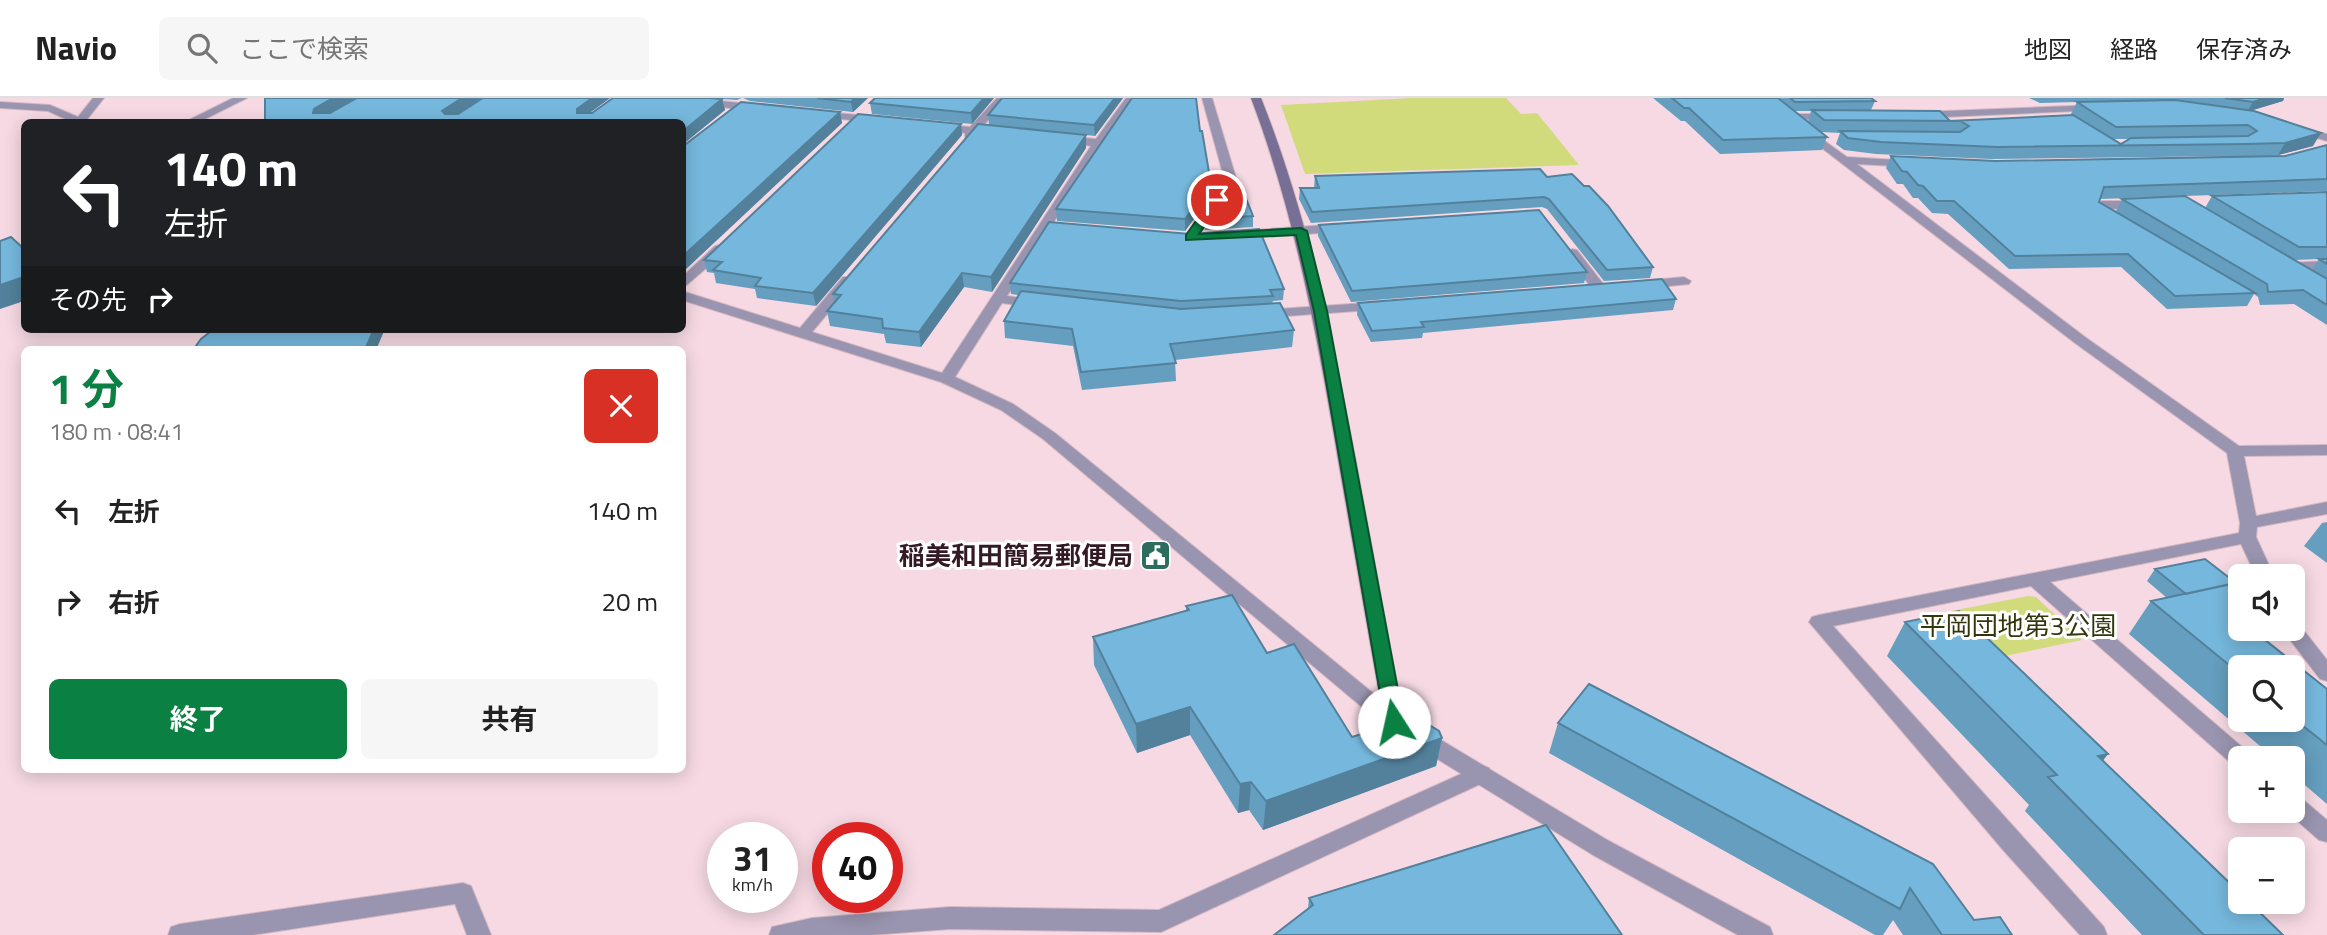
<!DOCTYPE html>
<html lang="ja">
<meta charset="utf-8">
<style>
:root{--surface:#fff;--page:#f6f6f6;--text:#222;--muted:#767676;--line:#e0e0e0;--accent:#0b8043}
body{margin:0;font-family:"Titillium Web","Noto Sans JP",sans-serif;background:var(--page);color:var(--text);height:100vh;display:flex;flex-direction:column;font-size:26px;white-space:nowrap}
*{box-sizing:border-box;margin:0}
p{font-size:23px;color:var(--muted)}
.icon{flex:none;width:38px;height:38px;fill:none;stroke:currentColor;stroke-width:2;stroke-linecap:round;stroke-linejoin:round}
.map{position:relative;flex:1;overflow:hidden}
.side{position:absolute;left:21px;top:248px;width:665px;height:427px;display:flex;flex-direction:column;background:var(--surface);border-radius:10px;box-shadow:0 4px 18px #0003}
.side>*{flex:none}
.guide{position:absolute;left:21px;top:21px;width:665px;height:214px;border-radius:10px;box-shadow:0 4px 18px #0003;background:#202124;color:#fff;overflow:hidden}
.fabs{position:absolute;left:2228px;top:466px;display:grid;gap:14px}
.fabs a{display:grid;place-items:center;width:77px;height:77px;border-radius:10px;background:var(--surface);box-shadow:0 4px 18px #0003;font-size:35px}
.speed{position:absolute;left:707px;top:724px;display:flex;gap:14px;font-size:35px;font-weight:700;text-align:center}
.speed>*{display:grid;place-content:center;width:91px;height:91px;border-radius:50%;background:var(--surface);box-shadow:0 4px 18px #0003;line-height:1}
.speed small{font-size:18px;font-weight:400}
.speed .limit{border:10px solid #d22;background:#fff;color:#111}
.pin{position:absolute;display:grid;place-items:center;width:60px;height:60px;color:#fff;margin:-30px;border:4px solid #fff;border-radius:50%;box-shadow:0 2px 7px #0007}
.me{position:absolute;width:77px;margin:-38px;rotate:350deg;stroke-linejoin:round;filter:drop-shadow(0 0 5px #0008)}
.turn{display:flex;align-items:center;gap:24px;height:147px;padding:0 28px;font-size:32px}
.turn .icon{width:91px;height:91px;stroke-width:2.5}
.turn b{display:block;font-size:49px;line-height:60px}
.then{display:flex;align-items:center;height:66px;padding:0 28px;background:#0003;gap:14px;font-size:26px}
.round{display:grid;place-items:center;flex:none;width:74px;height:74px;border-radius:10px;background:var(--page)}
.summary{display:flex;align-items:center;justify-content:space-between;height:119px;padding:0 28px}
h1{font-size:42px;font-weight:700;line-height:52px;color:var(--accent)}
.cta{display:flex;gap:14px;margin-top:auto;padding:14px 28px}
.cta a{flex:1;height:80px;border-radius:10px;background:var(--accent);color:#fff;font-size:28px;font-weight:700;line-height:80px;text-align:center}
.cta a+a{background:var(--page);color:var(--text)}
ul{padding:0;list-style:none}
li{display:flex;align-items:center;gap:21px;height:91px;padding:0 28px}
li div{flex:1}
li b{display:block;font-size:26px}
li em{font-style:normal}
header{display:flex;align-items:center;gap:42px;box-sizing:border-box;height:98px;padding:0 35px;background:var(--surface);border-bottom:2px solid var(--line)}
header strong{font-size:33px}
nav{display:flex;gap:38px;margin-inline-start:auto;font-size:24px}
.search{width:490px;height:63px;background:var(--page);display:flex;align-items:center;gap:18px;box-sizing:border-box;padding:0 24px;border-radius:10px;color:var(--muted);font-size:26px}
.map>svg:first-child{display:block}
.green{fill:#d1db7c}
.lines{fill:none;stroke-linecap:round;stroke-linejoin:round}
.lane-casing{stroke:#d3b7c1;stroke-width:2}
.street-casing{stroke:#d3b7c1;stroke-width:2}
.secondary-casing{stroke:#d3b7c1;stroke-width:2}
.lane{fill:#9994af;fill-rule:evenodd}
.street{fill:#9994af;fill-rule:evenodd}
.secondary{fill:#776f95;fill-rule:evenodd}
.wall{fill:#659ebe;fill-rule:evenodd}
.shaded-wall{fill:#53819b}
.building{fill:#76b8dd;stroke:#53819b;stroke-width:2}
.route{fill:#0b8043;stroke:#07532c;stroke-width:2}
.labels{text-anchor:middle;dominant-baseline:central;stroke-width:6;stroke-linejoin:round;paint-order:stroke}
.poi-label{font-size:26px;font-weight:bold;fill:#331a25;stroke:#fff;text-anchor:end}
.park-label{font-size:26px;fill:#33360b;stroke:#fff}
</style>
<header>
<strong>Navio</strong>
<div class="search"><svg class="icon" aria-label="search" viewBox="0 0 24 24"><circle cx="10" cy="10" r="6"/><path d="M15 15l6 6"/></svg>ここで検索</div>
<nav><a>地図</a><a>経路</a><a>保存済み</a></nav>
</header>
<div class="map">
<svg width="2327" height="837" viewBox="0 0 2327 837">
<rect width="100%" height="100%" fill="#f6d9e3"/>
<!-- green -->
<path class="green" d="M1412,0H1506L1521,16L1537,15L1579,67L1305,76L1281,7Z
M2028,498L2036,499L2082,542L1971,565L1921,519Z"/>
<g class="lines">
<defs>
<path id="lane" d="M1481,667L1489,670L1492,676L1489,682L1161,834L950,831L871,837H769L772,829L812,820L950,809L1159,812Z
M463,785L471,788L491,837H467L455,806L252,837H168L171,829L180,826Z"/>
<path id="street" d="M93,0H104L85,24H72L48,13L0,10V4L50,7L78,19Z
M233,0H247L199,24H185Z
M656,0H693L759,7L764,10L759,13L661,3Z
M997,0H1008L981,30L999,33V37L976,36L969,40L965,39V35L940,32L934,29L940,26L970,29Z
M1126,0H1136L1089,68L1007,198L1038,202L1045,206L1038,210L1002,205L955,279L1013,306L1055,335L1401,618L1609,743L1770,829L1773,837H1738L1593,757L1387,630L1043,341L1001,312L941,284L682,202V193L800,230L843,179H853V185L812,234L942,275L1091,48L1065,44L1059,41L1065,38L1096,41Z
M1202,0H1212L1237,83L1195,143L1190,144L1184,140L1225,83Z
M2096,7L2100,8V12L1921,20L1916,17L1921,14Z
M818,13L877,19L883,22L877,25L814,18V14Z
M1789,16H1834L1839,19L1834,22L1785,21V17Z
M1805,29L1847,59L1916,63L1918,65L1912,69L1857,66L2085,239L2239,348L2327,347V357L2244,358L2256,418L2327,404V416L2257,429L2256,439L2274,478H2256L2241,446L2050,484L2248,654L2251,660H2240V668L2232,666L2031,488L1833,528L2104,829L2107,837H2080L2004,753L1809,524L1812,519L1819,517L2239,435L2240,425L2227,355L2075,245L1801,34L1799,32Z
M2293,29L2327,36V43L2293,33Z
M2142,103L2146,104V110L2107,111L2117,120L2111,124L2094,114L2098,104L2102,103Z
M1342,126L1348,130L1347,133L1238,141L1232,137L1238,133Z
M720,147L725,148V154L682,191V179L715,148Z
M1572,151L1577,152L1604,187V193H1594L1567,158L1565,155Z
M2327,163V171L2287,173L2280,169L2287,165Z
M1684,179L1691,183L1689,186L1641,191L1634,187L1641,183Z
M1380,204L1387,208L1385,211L1261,220L1254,216L1261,212Z
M2292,524L2298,525L2327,562V583L2320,581L2281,530H2292Z
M2292,696L2300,699L2327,722V744L2319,742L2285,712H2292Z"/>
<path id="secondary" d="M1251,0H1261C1308,118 1332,239 1356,364C1372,450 1388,537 1404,624L1401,630L1394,632L1387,630L1384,624C1369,538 1354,453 1339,367C1318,242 1296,119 1251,0Z"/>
</defs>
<!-- lane casing -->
<use href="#lane" class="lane-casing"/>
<!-- street casing -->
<use href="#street" class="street-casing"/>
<!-- secondary casing -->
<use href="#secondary" class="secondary-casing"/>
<!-- lane -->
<use href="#lane" class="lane"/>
<!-- street -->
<use href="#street" class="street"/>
<!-- secondary -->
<use href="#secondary" class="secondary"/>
</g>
<!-- wall -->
<path class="wall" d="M483,0H610L589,15H592L613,0H742L737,2L722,1L725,12L682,47L463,12Z
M743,0H868L853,14L750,3Z
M875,0H994L972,26L872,16L870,5Z
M1002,0H1123L1095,38L1086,37V50L992,194L964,189L921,249L886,245L884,236L830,228L827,213L834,204L833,196L989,27L988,17Z
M1653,0H1871L1875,3L1871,12L1950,23L2072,17L2071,16L2077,4L2040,5L2029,0H2284L2283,3L2251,12L2313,48L2278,57L2285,58L2327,47V93L2185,98L2205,110L2212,98L2327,94V227L2294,206L2260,207L2258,199L2254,196L2247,208L2167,211L2121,169L2009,171L1948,116L1932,115L1918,100H1913L1903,86H1897L1886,70L1891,58L1996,63L2233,58L1991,61L1876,56L1844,52L1836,46L1840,35L1821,34L1827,39L1822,52L1720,56L1685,23H1681ZM1795,13H1811L1808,24ZM2114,41H2129L2121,46ZM2159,99L2122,101L2116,113L2099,104L2100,101ZM2319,161L2312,172L2295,162Z
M840,14L842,25L686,171H682V49Z
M961,26L962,37L816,208L757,200L755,191L716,185L714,175L707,174L704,162Z
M1200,33L1211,86V98L1185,133L1057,123L1056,111Z
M1315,78L1547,79L1653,169L1650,180L1604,183L1547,111L1542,109L1311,125L1299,101L1300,90H1314Z
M1215,115L1253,118V129L1205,132L1206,121Z
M1319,127L1587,174L1584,185L1351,204L1318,138Z
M1010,185L1284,191L1283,202L1273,203L1272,205L1294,232L1292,249L1175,262L1176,283L1082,292L1073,248L1005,240L1004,223L1018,197L1011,196Z
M1676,201L1673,212L1423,235L1422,240L1371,244L1357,217L1358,205Z
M2327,424V465L2304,448L2322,425Z
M2155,471L2240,530H2265L2260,538L2327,591V706L2292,676V660H2274L2129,536L2151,503L2167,500L2147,483ZM2240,569H2292V621H2240Z
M1186,508L1267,555L1352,639L1442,640L1436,668L1263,732L1249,712L1238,715L1190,637L1137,655L1094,567L1093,539L1186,513Z
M1905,524L2103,663L2283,837H2142L2025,713L2029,707L1887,558Z
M1589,586L1974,822L2012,837H1903L1893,822L1883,837H1875L1549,655L1558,625Z
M1309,800L1622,837L1308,810Z"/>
<!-- shaded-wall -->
<path class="shaded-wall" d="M333,0H357L319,22L313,15L314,11Z
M462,0H482L446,24L442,13Z
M592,0H610L580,22L577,15V11Z
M855,0H868L853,14L851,4Z
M984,0H994L972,26L971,15Z
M1115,0H1123L1095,38L1094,27Z
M2266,0H2284L2283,3L2247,14L2253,4Z
M722,1L725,12L682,47V34Z
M840,14L842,25L686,171L683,159Z
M961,26L962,37L816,208L813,195Z
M2321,35L2313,48L2278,57L2285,45Z
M1086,37V50L992,194L991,179Z
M1211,86V98L1185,133V121Z
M962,175L964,189L921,249L919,234Z
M24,179V203L0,211V187Z
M374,231H385L376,252H365Z
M2240,518V530H2265L2255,543L2211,552L2236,519Z
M1190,609V637L1137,655L1136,626Z
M1442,640L1436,668L1263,732L1266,703Z
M2108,656L2083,689L2098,658Z
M1251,684L1249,712L1238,715L1240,686Z"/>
<!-- building -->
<path class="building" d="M265,0H333L314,11L313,15H330L357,0H462L442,13L445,16H458L483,0H592L577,11V15H592L613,0H709L722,1L682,34V24H265Z
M817,0H855L851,4Z
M875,0H984L971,15L870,5Z
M1002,0H1115L1094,27L988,17Z
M1132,0H1196L1200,33H1202L1211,86L1185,121L1056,111Z
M1672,0H1778L1827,39L1723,42L1689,10H1684Z
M1790,0H1871L1875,3L1795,4Z
M2225,0H2266L2253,4Z
M2175,2L2254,13L2321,35L2285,45L2247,46L1997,49L1881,44L1848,40L1840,33L1960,34L1969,28L1960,23L1824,22L1812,12L1940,13L1950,23L2073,17L2121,46L2131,40L2248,38L2257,33L2248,27L2116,29L2077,4Z
M741,4L840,14L682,159V49Z
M858,16L961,26L813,195L755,188L761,180L713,172L722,164L704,162Z
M978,26L1086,37L991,179L962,175L919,234L883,230L882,221L827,213L841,197L833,196Z
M2327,47V81L2104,89L2099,104L2255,195L2175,198L2128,156L2015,158L1954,103H1937L1923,88L1918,87L1907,74L1902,73L1891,58L1996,63L2285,58Z
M1540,71L1547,79L1572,76L1584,88H1589L1608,108L1653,169L1607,172L1549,101L1544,99L1312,114L1300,90H1319L1315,78Z
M1241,88L1253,118L1206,121L1214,109L1215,115Z
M2327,94V149H2299L2212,98Z
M2185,98L2327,181V207L2303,192L2268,194L2267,186L2122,101Z
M1539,112L1587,174L1352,193L1319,127Z
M1049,124L1190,136L1259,131L1284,191L1270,192L1273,198L1181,203L1010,185Z
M11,139L24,151V179L0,187V143Z
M2319,161H2327V166Z
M1662,181L1676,201L1421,224L1424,229L1372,233L1358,205Z
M1021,193L1181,211L1280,205L1294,232L1170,246L1176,265L1081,274L1072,231L1004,223Z
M214,231H290L314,232L315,231H374L365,252H193L201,241Z
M2205,461L2236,485L2186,496L2155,471Z
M2240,484V518L2236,519L2240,522V530H2250L2327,591V647L2292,619V569H2240V576L2151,503Z
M1232,497L1267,555L1294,546L1352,639L1416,619L1439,633L1442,640L1266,703L1251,684L1240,686L1190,609L1136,626L1093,539L1189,512L1186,508Z
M1959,513L2108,656L2098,658L2240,795V803H2248L2283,837H2204L2048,679L2057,677L1905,524Z
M1589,586L1933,766L1974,822L2000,819L2012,837H1942L1910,790L1900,811L1558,625Z
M1546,727L1622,837H1274L1313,807L1309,800Z"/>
<!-- route -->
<path class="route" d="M1217,98L1223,102L1199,136L1301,130L1307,133L1327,213L1404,624L1401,629L1394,631L1388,629L1385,624L1314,213L1296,137L1186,142V137L1213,99Z"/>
<!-- icons -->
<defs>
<symbol id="civic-square" viewBox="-11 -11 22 22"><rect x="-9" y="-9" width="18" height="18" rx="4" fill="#2c6d5d" stroke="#fff"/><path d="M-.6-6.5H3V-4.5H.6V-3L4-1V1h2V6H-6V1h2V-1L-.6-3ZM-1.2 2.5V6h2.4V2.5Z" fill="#fff"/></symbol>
</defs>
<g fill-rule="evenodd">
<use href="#civic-square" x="1138" y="440" width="35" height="35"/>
</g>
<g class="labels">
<!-- poi labels -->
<g class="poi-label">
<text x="1133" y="457">稲美和田簡易郵便局</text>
</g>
<!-- park labels -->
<g class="park-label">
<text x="2018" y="527">平岡団地第3公園</text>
</g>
</g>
</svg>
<div class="fabs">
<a><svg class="icon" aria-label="sound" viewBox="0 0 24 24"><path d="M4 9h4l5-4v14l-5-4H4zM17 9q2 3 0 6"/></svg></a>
<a><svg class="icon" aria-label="search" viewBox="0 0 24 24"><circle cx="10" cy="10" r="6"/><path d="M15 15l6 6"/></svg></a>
<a>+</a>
<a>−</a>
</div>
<div class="speed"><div>31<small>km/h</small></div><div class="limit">40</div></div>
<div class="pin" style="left:1217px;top:102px;background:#d93025"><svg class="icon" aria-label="arrive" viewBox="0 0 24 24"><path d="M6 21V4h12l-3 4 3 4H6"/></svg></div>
<svg class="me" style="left:1394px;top:624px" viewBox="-20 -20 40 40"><circle r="19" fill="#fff"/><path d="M0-13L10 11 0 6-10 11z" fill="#0b8043"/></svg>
<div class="guide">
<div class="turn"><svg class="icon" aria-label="left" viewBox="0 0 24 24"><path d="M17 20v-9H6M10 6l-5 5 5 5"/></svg><div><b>140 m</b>左折</div></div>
<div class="then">その先<svg class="icon" aria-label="right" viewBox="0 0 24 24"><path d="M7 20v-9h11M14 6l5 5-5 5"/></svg></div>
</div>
<section class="side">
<div class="summary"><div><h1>1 分</h1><p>180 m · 08:41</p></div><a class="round" style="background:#d93025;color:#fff"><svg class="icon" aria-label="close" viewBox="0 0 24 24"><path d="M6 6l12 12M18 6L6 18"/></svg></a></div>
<ul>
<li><svg class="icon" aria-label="left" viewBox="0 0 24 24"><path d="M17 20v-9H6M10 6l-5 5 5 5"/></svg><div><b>左折</b></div><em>140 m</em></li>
<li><svg class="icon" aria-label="right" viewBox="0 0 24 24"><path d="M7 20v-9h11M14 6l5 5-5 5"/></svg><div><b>右折</b></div><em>20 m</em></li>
</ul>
<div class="cta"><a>終了</a><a>共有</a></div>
</section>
</div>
